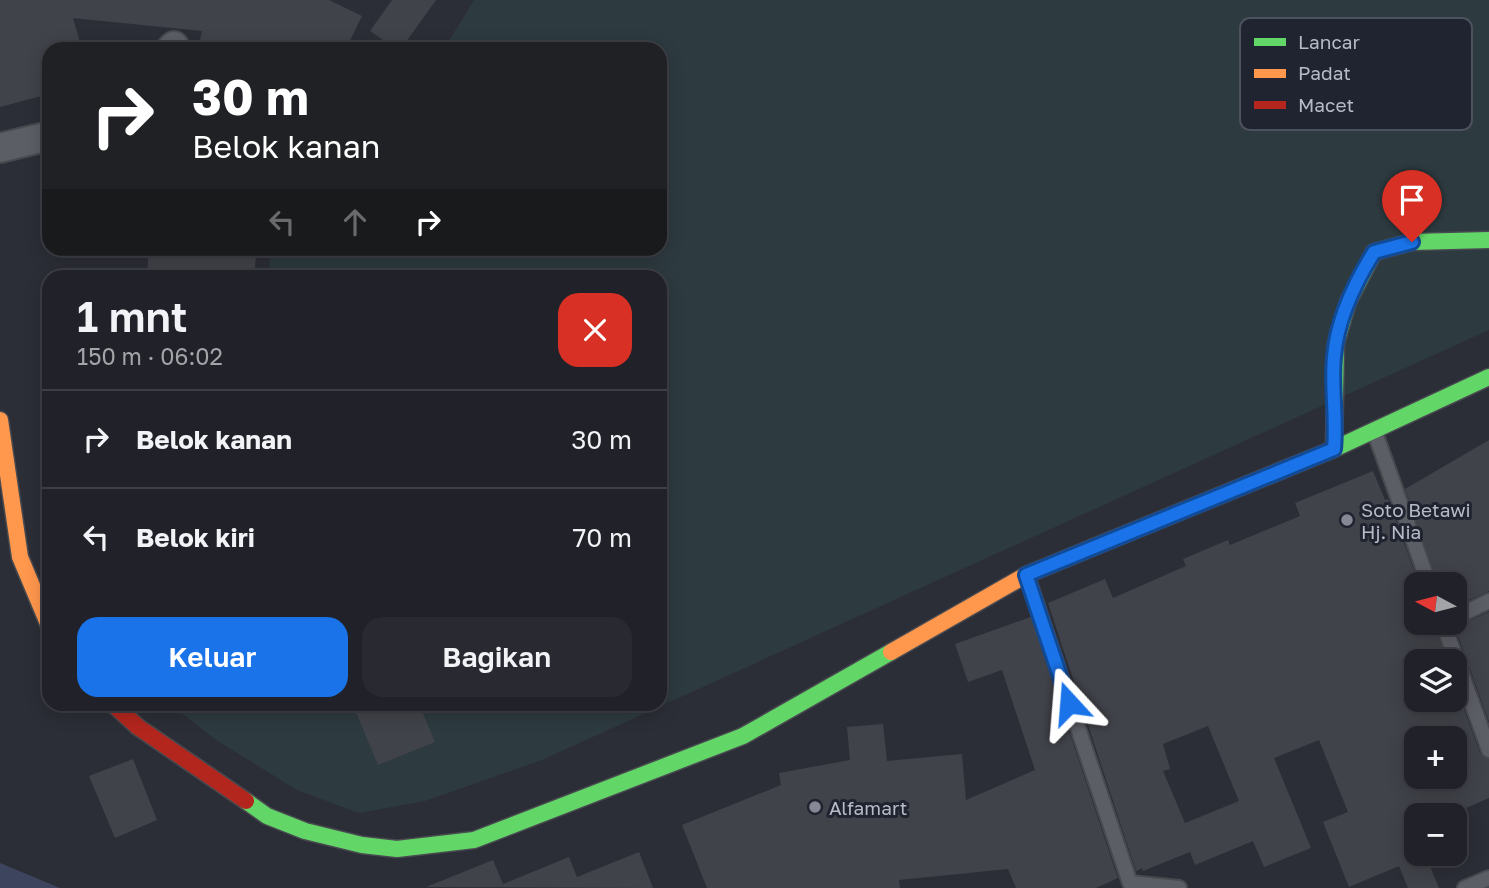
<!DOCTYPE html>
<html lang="id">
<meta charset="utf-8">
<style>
:root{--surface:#212229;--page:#292a31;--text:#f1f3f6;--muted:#a2a4a8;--line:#3e3f46;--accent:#1a73e8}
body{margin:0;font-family:"Golos Text",sans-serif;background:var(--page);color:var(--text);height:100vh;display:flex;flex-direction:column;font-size:26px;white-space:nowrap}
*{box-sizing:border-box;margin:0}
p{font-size:23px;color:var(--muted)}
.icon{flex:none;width:38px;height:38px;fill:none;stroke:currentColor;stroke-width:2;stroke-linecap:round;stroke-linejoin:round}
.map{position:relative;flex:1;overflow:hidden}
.drawer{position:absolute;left:42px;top:270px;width:625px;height:441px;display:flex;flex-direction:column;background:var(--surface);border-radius:21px;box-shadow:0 4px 18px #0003,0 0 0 2px var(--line)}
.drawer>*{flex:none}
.banner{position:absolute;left:42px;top:42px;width:625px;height:214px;border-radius:21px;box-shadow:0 4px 18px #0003,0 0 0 2px var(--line);background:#202124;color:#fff;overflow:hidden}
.needle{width:46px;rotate:277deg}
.tools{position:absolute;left:1404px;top:572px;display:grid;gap:14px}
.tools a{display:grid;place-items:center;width:63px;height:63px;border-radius:14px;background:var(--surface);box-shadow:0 4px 18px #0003,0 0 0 2px var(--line);font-size:35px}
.pin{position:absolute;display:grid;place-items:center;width:60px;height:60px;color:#fff;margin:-72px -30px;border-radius:50% 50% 50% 0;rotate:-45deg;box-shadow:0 0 7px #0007}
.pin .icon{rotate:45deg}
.me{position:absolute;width:77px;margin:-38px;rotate:341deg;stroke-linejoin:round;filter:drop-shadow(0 0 5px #0008)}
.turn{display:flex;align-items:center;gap:24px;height:147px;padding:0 35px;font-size:32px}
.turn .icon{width:91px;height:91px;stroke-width:2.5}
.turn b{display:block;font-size:49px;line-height:60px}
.lanes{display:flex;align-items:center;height:66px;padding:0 35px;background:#0003;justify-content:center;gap:35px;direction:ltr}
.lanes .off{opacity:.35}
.round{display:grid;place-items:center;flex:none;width:74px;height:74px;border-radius:21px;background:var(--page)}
.summary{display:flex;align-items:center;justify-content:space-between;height:119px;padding:0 35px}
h1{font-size:42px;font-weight:600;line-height:52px}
.button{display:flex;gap:14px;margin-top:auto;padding:14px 35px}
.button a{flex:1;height:80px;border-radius:21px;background:var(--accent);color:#fff;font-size:28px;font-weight:600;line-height:80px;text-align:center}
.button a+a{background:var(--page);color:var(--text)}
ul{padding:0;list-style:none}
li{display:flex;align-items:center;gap:21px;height:98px;padding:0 35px;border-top:2px solid var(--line)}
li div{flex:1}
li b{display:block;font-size:26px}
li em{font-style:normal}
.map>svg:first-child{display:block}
.green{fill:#2d3a3f}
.water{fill:#3d455e}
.building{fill:#41434a;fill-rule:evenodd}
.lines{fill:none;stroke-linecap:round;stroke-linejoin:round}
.lane-casing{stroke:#484a50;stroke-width:18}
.street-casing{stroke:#484a50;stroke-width:32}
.fast-casing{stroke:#484a50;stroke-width:19}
.slow-casing{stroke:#484a50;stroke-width:19}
.jam-casing{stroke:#484a50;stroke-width:19}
.lane{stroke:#5c5e65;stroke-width:14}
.street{stroke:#5c5e65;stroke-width:28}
.fast{stroke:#63d668;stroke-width:16}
.slow{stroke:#ff974d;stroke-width:16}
.jam{stroke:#b3261e;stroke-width:16}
.route-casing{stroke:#114b97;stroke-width:18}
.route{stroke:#1a73e8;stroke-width:12}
.poi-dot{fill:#868995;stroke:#202431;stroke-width:2.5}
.labels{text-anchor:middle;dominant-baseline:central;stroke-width:6;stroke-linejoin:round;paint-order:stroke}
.poi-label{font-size:19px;fill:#b7bac7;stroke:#202431;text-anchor:start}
.key{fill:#202431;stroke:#4d515e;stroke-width:2}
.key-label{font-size:19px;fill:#b7bac7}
</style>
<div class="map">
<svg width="1489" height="888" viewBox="0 0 1489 888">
<rect width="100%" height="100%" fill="#2c2e37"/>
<!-- green -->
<path class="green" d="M474,0H1489V330L542,760L425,801L359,813L297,790L216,740L170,704H660V276H268L271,249L660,248V49H444Z"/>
<!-- water -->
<path class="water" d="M0,863L60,888H0Z"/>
<!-- building -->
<path class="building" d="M0,0H329L362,16L346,49H198L202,31L73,18L82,49H49V94L0,107Z
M392,0H436L401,49H396L370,31Z
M149,248H257L254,276H147Z
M1489,440V591L1454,607V584H1438L1405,489Z
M1373,471L1385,500L1388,499L1419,584H1416V623H1434L1447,662H1416V700H1454V682L1480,753L1489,759V798L1447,816H1409L1416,832V854H1425L1439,888H1408L1399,866L1349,887L1323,822L1348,812L1319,740L1274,758L1311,848L1264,867L1253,841L1195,865L1190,852L1143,871L1142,868L1136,871L1048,603L1105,579L1113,598L1186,566L1183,559L1228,540L1230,545L1300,516L1295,503ZM1208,726L1239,801L1185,823L1163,771L1170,769L1163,744ZM1416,738H1454V777H1416Z
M1489,612V722L1455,627Z
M1031,617L1118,878L1096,888H1016L1008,869L899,880L900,888H707L682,825L781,785L779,773L850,760L847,727L883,724L887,761L962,754L966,800L1035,770L1002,670L968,682L955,644Z
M377,704H419L435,742L378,765L356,712Z
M133,759L157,820L115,838L89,776Z
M639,852L653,888L426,887L493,860L503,884L569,857L577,877Z"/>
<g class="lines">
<defs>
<path id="lane" d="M1374,430L1429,584
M1027,576L1130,883L1179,888
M1454,618L1489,601
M1443,623L1489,750
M1465,888L1489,878"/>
<path id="street" d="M171,49L174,46
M0,148L49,136"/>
<path id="fast" d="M1334,449L1336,343L1348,302L1374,252L1412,242L1489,240
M1111,540L1334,449L1489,377
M246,801L267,816L305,831L362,845L397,849L474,840L743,736L891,652"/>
<path id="slow" d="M0,420L20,557L49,626
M891,652L1026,575L1111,540"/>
<path id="jam" d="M113,704L138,727L246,801"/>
</defs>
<!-- lane casing -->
<use href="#lane" class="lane-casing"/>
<!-- street casing -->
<use href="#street" class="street-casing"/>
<!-- fast casing -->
<use href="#fast" class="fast-casing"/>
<!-- slow casing -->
<use href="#slow" class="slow-casing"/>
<!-- jam casing -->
<use href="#jam" class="jam-casing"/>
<!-- lane -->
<use href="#lane" class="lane"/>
<!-- street -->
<use href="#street" class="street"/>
<!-- fast -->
<use href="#fast" class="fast"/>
<!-- slow -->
<use href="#slow" class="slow"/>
<!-- jam -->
<use href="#jam" class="jam"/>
</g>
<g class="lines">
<defs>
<path id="route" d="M1069,703L1026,575L1334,449C1337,418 1331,387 1334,357C1337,319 1354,284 1374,252L1412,242"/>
</defs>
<!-- route casing -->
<use href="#route" class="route-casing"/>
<!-- route -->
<use href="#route" class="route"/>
</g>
<!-- markers -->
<g class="poi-dot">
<circle cx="1347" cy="520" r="7"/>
<circle cx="815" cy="807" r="7"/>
</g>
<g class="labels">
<!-- poi labels -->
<g class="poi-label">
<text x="1361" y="509">Soto Betawi<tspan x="1361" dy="22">Hj. Nia</tspan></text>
<text x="829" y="807">Alfamart</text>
</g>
</g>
<!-- legend -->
<rect x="1240" y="18" width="232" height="112" rx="10" class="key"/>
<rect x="1254" y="38" width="32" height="8" fill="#63d668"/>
<rect x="1254" y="69" width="32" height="9" fill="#ff974d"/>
<rect x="1254" y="101" width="32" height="8" fill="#b3261e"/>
<g class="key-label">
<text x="1298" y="49">Lancar</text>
<text x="1298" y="80">Padat</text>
<text x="1298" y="112">Macet</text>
</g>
</svg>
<div class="tools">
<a><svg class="needle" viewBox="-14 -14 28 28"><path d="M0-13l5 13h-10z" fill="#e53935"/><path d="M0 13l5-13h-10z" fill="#a2a4a8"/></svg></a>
<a><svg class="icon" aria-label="layers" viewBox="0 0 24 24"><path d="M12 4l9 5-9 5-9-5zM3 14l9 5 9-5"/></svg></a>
<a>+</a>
<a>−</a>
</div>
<div class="pin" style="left:1412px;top:242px;background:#d93025"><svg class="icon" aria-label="arrive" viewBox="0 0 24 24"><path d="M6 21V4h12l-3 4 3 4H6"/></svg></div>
<svg class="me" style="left:1069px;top:703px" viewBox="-20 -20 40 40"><path d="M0-17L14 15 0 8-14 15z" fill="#1a73e8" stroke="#fff" stroke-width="4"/></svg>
<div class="banner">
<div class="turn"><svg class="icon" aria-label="right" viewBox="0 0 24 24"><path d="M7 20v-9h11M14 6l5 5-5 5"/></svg><div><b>30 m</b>Belok kanan</div></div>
<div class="lanes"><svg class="icon off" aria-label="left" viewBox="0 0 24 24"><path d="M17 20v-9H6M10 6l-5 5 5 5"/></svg><svg class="icon off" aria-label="ahead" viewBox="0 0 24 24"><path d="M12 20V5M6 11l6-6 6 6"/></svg><svg class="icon" aria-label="right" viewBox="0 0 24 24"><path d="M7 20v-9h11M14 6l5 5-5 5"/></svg></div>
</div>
<section class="drawer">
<div class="summary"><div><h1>1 mnt</h1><p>150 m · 06:02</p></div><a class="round" style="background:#d93025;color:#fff"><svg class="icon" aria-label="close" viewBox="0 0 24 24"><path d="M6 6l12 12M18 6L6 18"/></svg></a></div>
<ul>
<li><svg class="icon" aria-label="right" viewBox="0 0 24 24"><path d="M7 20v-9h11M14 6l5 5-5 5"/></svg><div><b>Belok kanan</b></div><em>30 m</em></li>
<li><svg class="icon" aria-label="left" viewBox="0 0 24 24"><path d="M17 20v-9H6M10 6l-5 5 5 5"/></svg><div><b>Belok kiri</b></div><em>70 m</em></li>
</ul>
<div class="button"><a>Keluar</a><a>Bagikan</a></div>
</section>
</div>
